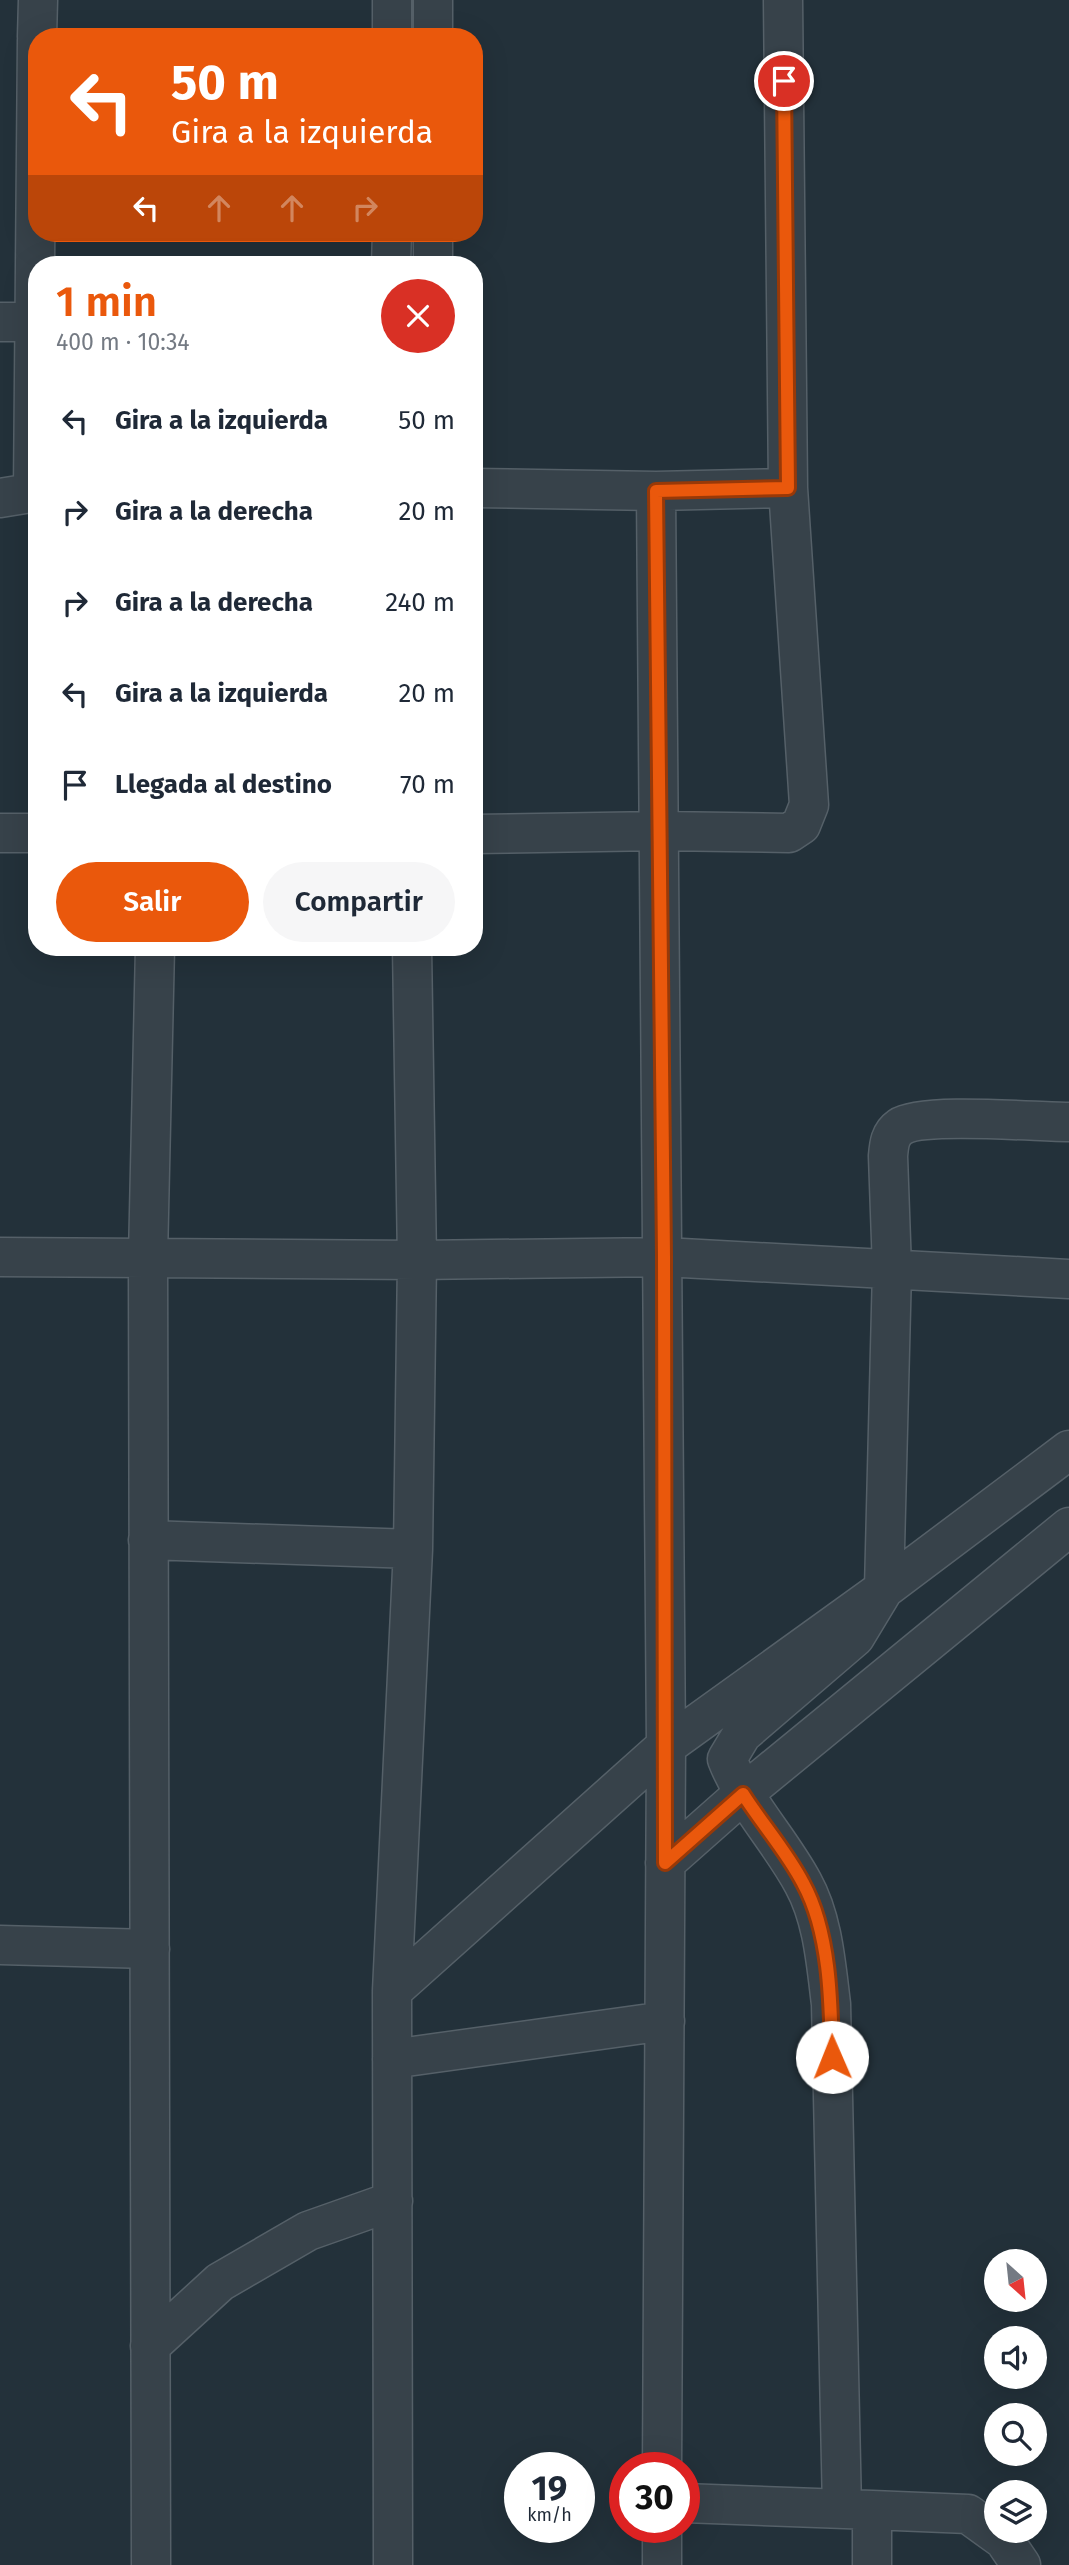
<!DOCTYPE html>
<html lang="es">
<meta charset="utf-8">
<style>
:root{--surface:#fff;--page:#f6f6f7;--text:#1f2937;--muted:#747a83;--accent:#ea580c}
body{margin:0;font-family:"Fira Sans",sans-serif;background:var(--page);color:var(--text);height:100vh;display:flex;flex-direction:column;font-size:26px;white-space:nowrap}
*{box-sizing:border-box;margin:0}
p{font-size:23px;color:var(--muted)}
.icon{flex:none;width:38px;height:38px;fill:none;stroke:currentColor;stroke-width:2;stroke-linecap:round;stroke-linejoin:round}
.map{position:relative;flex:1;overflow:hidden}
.panel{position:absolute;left:28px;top:256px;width:455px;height:700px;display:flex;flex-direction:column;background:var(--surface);border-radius:28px;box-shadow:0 7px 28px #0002}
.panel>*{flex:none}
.top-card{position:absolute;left:28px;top:28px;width:455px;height:214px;border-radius:28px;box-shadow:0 7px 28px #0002;background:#ea580c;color:#fff;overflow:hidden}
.needle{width:46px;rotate:153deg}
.tools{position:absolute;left:984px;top:2249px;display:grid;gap:14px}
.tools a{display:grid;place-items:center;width:63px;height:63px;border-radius:50%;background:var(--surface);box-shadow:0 7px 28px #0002;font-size:35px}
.speed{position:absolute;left:504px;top:2452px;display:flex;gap:14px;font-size:35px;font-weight:700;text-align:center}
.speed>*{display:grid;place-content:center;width:91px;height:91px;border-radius:50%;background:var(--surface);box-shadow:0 7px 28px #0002;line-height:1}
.speed small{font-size:18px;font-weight:400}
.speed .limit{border:10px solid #d22;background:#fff;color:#111}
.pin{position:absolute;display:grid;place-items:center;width:60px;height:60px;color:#fff;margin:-30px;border:4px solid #fff;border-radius:50%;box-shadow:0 2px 7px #0007}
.me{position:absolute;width:77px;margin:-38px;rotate:359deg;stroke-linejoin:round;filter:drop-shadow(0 0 5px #0008)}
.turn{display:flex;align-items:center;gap:24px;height:147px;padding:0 28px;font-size:32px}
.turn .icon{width:91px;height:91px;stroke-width:2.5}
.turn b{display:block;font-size:49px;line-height:60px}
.lanes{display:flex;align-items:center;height:66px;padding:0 28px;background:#0003;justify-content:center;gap:35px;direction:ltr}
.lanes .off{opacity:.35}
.round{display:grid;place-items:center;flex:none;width:74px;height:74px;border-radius:37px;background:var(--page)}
.headline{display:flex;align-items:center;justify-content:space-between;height:119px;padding:0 28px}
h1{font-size:42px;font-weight:600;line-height:52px;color:var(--accent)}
.action{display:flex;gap:14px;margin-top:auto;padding:14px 28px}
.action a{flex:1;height:80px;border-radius:42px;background:var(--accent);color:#fff;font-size:28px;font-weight:600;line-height:80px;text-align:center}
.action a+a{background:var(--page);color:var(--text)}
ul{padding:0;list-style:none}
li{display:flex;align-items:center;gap:21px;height:91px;padding:0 28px}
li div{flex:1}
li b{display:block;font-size:26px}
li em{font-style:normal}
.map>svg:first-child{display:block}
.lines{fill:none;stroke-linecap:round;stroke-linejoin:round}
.minor-casing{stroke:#556068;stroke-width:41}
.minor{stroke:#37424a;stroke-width:38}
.route-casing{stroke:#983908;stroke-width:18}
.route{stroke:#ea580c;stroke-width:12}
</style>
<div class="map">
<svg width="1069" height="2565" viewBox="0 0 1069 2565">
<rect width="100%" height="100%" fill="#23313a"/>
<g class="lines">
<defs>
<path id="minor" d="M433,0V37
M37,37L38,0
M392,37V0
M433,233V264
M391,264L392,233
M0,322H36
M474,488L656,491L788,488
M656,491L666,1746L662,2468
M33,492L37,40
M0,498L37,492
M0,833H37
M474,834L660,831L789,833L801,825L809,805L788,488L783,0
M0,1257L417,1260L664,1257L1069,1279
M148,1540L413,1549
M665,1863L743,1794L1069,1527
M0,1945L150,1949
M392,1991L666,1746L884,1589L1069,1450
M392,2059L665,2021
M150,2346L220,2282L308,2231L393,2201
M684,2503L872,2510V2565
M842,2509L831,2004C826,1964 823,1919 803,1883C780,1840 745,1805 727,1759L742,1734L855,1637L884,1589L892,1269L888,1156C889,1144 890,1134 900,1127C922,1112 1036,1122 1068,1122
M872,2510L968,2514L1004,2540L1021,2565
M151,2565L148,1257L155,947
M393,2565L392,1991L413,1549L417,1260L412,947
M662,2565V2527"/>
</defs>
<!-- minor casing -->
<use href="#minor" class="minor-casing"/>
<!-- minor -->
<use href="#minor" class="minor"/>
</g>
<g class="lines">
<defs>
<path id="route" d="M784,81L788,488L656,491L664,1256L665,1863L743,1794C762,1824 787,1852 803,1883C830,1932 831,2002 832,2057"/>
</defs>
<!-- route casing -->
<use href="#route" class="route-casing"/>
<!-- route -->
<use href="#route" class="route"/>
</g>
</svg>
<div class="tools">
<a><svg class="needle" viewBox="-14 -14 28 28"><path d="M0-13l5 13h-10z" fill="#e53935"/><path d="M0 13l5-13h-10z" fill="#747a83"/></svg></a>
<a><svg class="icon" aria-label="sound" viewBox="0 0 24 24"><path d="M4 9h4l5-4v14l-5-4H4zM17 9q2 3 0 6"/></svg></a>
<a><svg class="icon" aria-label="search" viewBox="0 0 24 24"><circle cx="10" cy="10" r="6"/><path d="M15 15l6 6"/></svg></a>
<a><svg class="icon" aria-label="layers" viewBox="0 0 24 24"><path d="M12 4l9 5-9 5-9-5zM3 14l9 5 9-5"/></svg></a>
</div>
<div class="speed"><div>19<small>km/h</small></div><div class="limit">30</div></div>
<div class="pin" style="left:784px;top:81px;background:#d93025"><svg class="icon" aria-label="arrive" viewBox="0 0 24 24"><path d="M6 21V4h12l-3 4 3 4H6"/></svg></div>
<svg class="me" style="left:832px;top:2057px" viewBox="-20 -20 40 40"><circle r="19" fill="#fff"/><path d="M0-13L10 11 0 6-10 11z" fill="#ea580c"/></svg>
<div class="top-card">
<div class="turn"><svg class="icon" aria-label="left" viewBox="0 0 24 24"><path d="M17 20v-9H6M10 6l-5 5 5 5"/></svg><div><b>50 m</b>Gira a la izquierda</div></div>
<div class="lanes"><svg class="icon" aria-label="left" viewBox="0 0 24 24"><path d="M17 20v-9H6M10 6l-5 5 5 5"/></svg><svg class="icon off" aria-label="ahead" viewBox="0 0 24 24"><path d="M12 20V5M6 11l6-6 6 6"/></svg><svg class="icon off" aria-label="ahead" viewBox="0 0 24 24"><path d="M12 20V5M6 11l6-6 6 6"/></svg><svg class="icon off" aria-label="right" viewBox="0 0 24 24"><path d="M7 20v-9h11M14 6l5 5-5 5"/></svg></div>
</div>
<section class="panel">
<div class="headline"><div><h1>1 min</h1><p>400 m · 10:34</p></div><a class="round" style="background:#d93025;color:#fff"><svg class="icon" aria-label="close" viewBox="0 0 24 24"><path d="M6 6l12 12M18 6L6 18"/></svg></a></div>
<ul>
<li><svg class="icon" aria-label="left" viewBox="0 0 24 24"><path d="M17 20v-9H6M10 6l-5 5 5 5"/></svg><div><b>Gira a la izquierda</b></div><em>50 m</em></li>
<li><svg class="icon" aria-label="right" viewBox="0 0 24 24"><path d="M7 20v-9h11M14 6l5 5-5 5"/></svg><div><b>Gira a la derecha</b></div><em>20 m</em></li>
<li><svg class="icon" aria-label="right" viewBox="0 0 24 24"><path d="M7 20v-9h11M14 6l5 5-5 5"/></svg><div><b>Gira a la derecha</b></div><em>240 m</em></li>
<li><svg class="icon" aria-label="left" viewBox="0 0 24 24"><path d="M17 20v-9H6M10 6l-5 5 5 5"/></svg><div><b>Gira a la izquierda</b></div><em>20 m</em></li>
<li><svg class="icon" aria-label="arrive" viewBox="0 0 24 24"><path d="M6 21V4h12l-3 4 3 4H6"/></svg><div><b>Llegada al destino</b></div><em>70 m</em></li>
</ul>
<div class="action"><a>Salir</a><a>Compartir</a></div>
</section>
</div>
